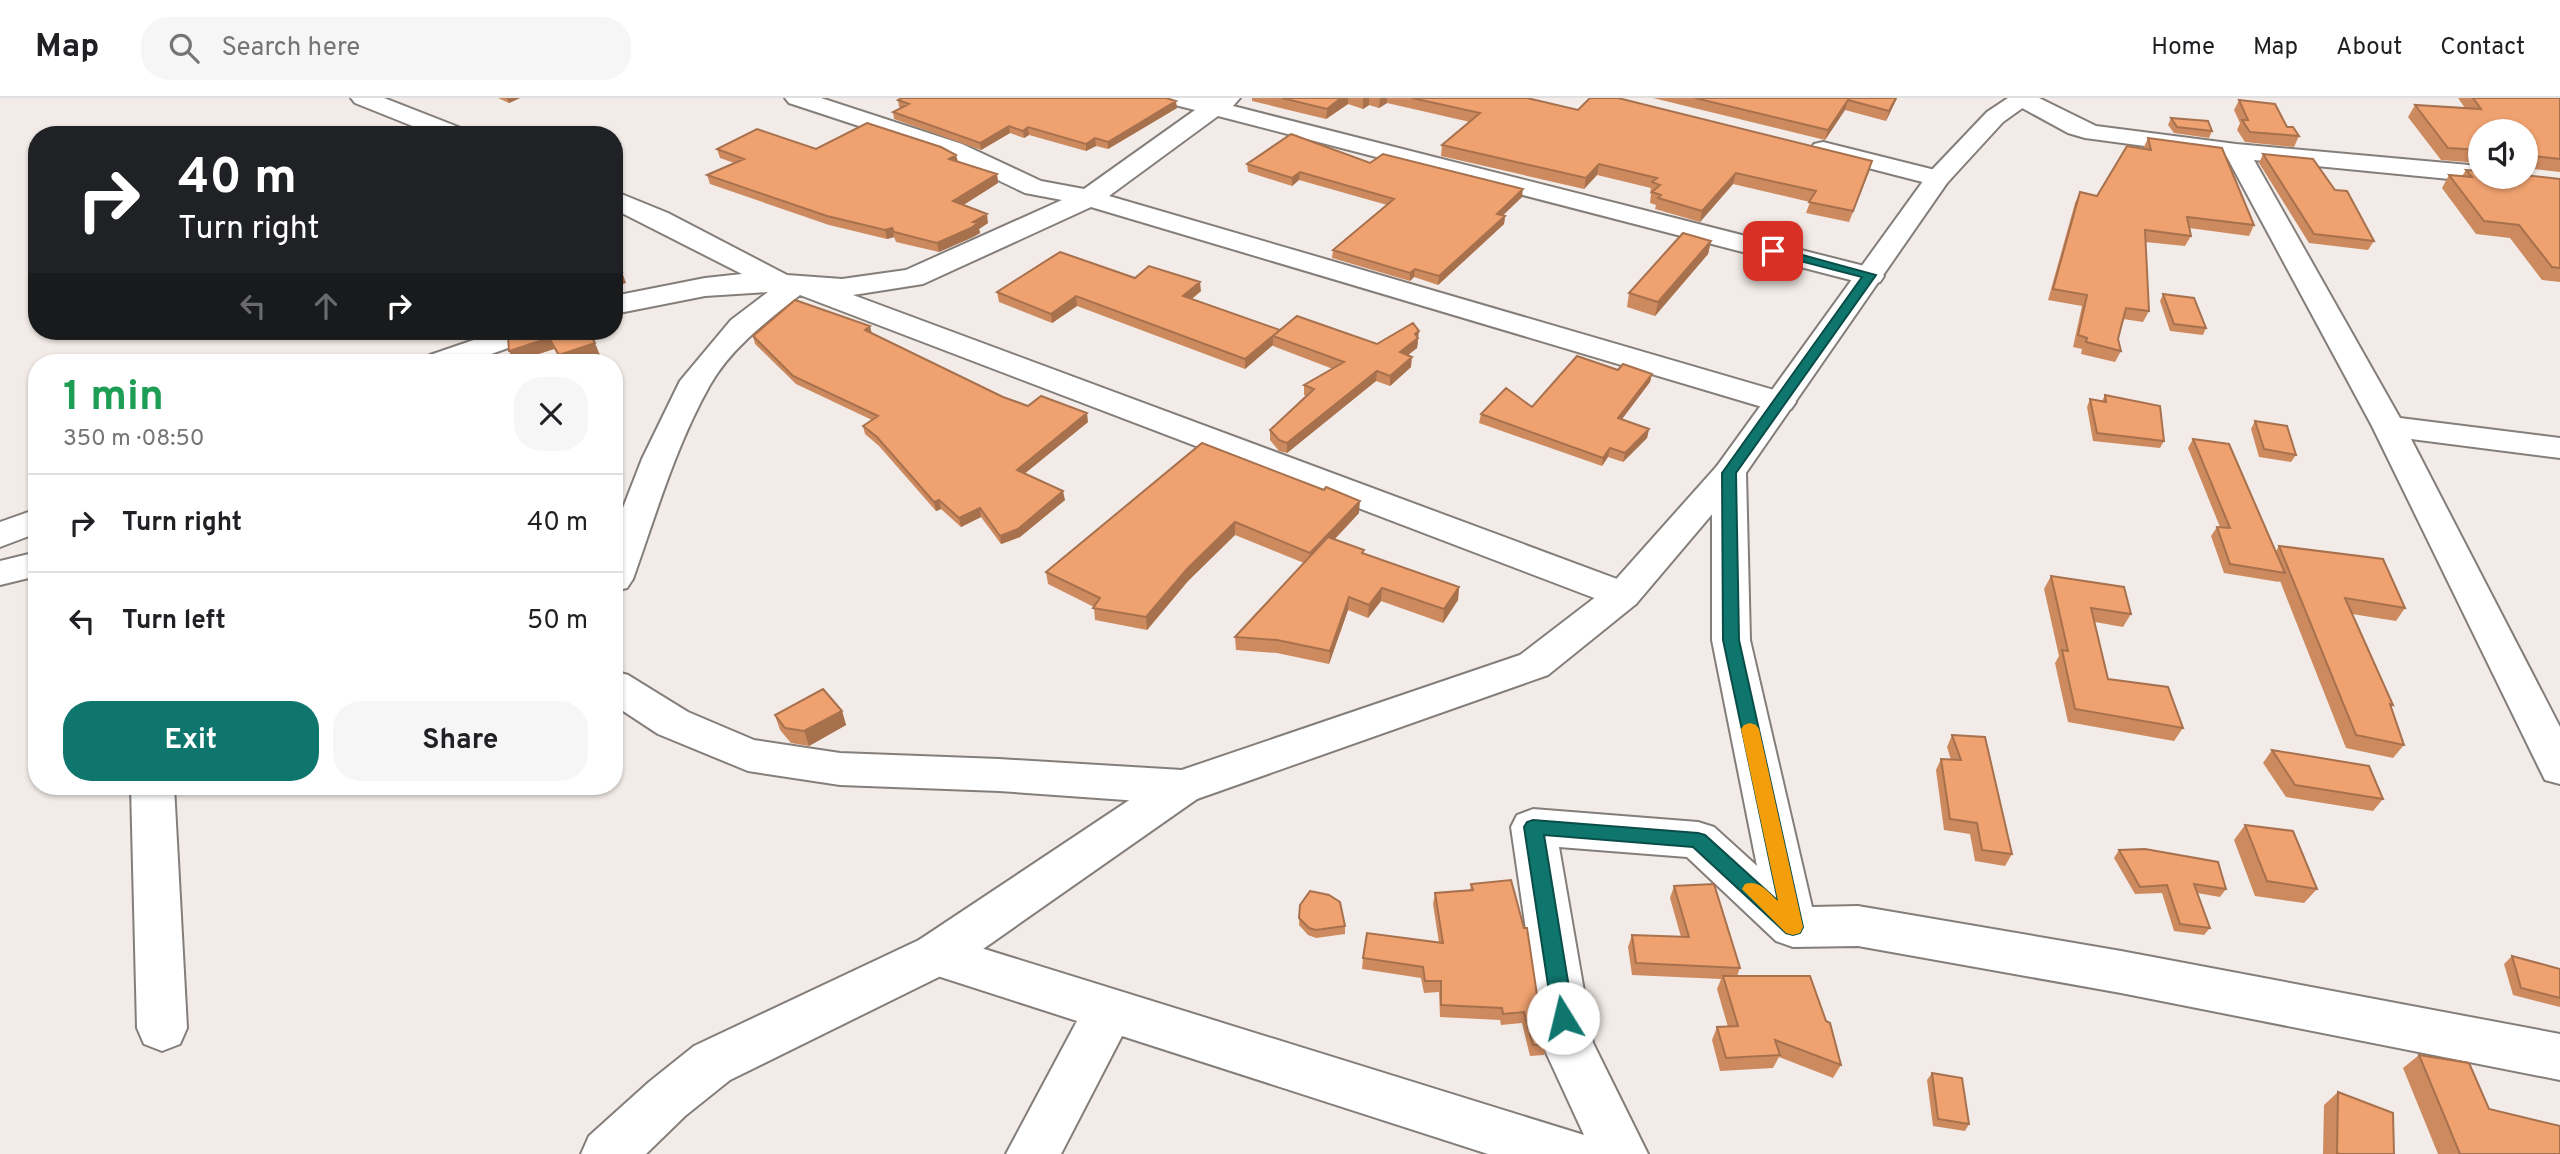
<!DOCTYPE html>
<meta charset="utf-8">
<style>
:root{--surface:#fff;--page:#f6f6f6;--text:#202124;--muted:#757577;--line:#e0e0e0;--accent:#0f766e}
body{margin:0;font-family:Overpass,sans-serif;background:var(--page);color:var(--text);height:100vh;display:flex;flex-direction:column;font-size:26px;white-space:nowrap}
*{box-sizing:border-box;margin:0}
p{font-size:23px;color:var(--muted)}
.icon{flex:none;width:38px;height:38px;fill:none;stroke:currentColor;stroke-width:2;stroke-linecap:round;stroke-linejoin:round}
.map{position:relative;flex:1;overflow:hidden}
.sheet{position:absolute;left:28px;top:256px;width:595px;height:441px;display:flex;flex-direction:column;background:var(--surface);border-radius:28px;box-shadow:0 2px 5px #0004}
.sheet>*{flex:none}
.hud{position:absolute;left:28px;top:28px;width:595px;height:214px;border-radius:28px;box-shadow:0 2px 5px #0004;background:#202124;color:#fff;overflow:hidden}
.tools{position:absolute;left:2468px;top:21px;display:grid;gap:14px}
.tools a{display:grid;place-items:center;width:70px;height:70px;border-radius:50%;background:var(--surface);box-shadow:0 2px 5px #0004;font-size:35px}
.pin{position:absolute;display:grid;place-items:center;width:60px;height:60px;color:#fff;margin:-30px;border-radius:14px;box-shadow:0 4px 10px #0006}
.me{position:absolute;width:77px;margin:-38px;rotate:351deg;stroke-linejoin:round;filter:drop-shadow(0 0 5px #0008)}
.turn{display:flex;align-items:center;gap:24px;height:147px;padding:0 35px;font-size:32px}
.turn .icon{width:91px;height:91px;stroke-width:2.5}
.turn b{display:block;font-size:49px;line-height:60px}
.lanes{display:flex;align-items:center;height:66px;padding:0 35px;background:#0003;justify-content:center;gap:35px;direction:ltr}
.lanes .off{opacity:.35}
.round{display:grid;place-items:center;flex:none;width:74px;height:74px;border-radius:28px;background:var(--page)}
.summary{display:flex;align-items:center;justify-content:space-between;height:119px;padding:0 35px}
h1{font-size:42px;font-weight:700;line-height:52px;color:#1e9e55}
.button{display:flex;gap:14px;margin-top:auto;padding:14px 35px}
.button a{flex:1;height:80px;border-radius:28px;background:var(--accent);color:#fff;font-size:28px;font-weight:700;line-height:80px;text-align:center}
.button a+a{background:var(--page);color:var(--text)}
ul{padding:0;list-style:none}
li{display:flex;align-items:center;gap:21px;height:98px;padding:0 35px;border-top:2px solid var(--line)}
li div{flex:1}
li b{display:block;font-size:26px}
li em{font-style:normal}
header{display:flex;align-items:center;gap:42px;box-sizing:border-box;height:98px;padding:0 35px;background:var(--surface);border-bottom:2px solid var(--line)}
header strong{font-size:33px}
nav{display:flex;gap:38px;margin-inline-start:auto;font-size:24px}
.search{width:490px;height:63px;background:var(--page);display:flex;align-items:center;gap:18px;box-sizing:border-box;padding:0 24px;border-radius:28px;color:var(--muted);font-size:26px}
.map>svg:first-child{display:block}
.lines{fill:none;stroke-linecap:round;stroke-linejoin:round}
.minor-casing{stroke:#847e7a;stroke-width:4}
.major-casing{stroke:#847e7a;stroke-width:4}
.minor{fill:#fff;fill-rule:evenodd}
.major{fill:#fff;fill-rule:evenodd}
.wall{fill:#ce8a5f}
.shaded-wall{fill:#a7714e}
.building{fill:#efa16f;stroke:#a7714e;stroke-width:2}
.route{fill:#0f766e;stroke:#0a4d48;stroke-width:2}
.slow{fill:#f59e0b}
</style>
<header>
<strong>Map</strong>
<div class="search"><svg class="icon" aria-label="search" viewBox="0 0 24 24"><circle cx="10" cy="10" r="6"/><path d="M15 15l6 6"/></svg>Search here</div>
<nav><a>Home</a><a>Map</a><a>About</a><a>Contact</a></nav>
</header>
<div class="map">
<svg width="2560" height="1056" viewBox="0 0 2560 1056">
<rect width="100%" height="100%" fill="#f2ebe7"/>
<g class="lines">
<defs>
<path id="minor" d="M351,0H384L466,32L469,37H435L355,5Z
M785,0H821L962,46L1041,83L1084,91L1195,12L1167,5L1163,0H1240L1233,8L1880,172L1884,178L1880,184L1870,187L1218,18L1109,98L1791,297L1796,304L1791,311L1780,314L1769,311L1091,109L923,186L853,197L1636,488L1642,497L1636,506L1623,510L1610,506L800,197C767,223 731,250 710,287C676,347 656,416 633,481L627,490L614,493V433L642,361L680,283L731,222L768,194L705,198L614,216V198L705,180L742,176L614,111V93L668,115L787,177L842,181L906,172L1062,102L1025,95L944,56L789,5Z
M2009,0H2039L2096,28L2236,46L2480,68V79H2491L2480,84L2254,62L2400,320L2560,340V360L2411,341L2560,629V686L2545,682L2539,670L2372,328L2227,59L2085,40L2068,35L2013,5Z
M1823,44L1947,75L1951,80L1947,85L1938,88L1814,56L1811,51L1814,46Z
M500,233H543L539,239L469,264H426L430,257Z
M1729,364L1741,368L1746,375L1750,542L1812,809L1858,808L2121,853L2560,936V982L2121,895L1858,848L1793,849L1776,843L1687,759L1559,749L1593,945L1648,1056H1488L1122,938L1061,1056H1006L1077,923L919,872L912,857L919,842L936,836L1584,1037L1543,948L1511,729L1517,717L1533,711L1698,724L1714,729L1757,768L1712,542V375L1717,368Z
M37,411V435L0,449V424Z
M37,454V478L0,487V463Z
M614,573L628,577L688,614L754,642L840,655L999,661L1182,672L1197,677L1204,689L1197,701L1182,706L999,693L840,687L748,673L658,636L614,607Z
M131,688H174L187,930L180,946L162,953L144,946L137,930Z"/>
<path id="major" d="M2008,0L2035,1L2003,24L1947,85L1741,382L1636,506L1548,577L1197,701L953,872L730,982L685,1018L646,1056H581L589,1038L649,984L694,948L919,842L1167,677L1520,557L1610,488L1717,368L1929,75L1987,14Z"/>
</defs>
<!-- minor casing -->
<use href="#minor" class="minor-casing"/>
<!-- major casing -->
<use href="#major" class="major-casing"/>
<!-- minor -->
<use href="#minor" class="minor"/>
<!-- major -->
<use href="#major" class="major"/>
</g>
<!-- wall -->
<path class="wall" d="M498,0H520L509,5Z
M1252,0H1527L1578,12L1872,63L1849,124L1806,115L1810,104L1733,86L1700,124L1655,111L1656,107L1650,105L1651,96L1650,95L1651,90L1597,77L1584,91L1441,58L1442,47L1470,24L1387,5L1379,10L1369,7L1363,11L1348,6L1326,21L1252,3Z
M1653,0H1897L1886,23L1845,12L1825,42Z
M2458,0H2560V74L2526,70L2525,72V33H2480V65L2441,62L2408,19L2415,7L2465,10Z
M898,2L1177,10L1108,51L1096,48L1086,53L1029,37L1024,40L1010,35L981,52L894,21L893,14L901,10L899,9Z
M2239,2L2287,29L2299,38L2294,49L2245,44L2237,32L2240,25L2234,12Z
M2171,20L2212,33L2209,40L2174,35L2168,27Z
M2148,40L2254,127L2249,138L2189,130L2191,138L2185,148L2145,144L2149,213L2143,224L2123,221L2118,241L2121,253L2115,264L2081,256L2082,251L2073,249L2082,208L2048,202L2075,105L2080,94L2097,98L2143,51Z
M717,51H816L956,57L958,63L997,76L998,85L963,107L988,125L979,131L980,135L973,139L939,154L896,144L894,139L887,141L829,127L710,86L707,77L734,65L720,60Z
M2263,56L2335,92L2374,143L2368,152L2309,145L2259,65Z
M1370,65L1522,99L1503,117L1505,118L1504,126L1438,187L1414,179L1410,183L1332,160L1333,152L1387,107L1299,82L1292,88L1248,74L1247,66Z
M2466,72L2560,81V184L2542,182L2510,140L2476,136L2442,90L2449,77L2462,78Z
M1711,143L1708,156L1655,218L1627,209L1629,195Z
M1135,180L1201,193L1192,201L1280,232L1377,246L1418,243L1417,250L1408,257L1411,269L1390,288L1376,283L1287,355L1279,353L1270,342V332L1306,298L1304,297V287L1333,271L1273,248V247L1245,271L1077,208L1052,225L999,204L997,194Z
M2163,196L2206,230L2203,237L2170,233L2160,203Z
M526,233L600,257L578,264H562L554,251L514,264Z
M872,235L1003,299L1028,308L1088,324L1024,376L1065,402L1020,439L1001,446L981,419L961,429L941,411L936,413L879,348L865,336L863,328L872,322L796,286L755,246L753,238Z
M1618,272L1652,276L1650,284L1622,321L1649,331L1647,340L1623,364L1608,359L1602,368L1479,325L1481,316L1532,309Z
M2105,297L2164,343L2160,350L2093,343L2087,309L2090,301L2102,303Z
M2255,323L2296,357L2291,364L2259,359L2251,331Z
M2193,341L2276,453L2279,448L2405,510L2396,523L2352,516L2393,607L2391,609L2404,647L2393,660L2346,650L2280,483L2279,484L2224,475L2211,438L2217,429H2220L2188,350Z
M1202,345L1359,415L1335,441L1364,456L1459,489L1458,502L1443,525L1381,503L1368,520L1348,512L1329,566L1277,555L1236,552L1235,539L1304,465L1235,437L1188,483L1147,532L1095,522L1094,509L1048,486L1046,474Z
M2051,478L2131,516L2123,529L2095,524L2108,581L2183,630L2174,643L2068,624L2055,565L2059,558L2044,491Z
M842,613L846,627L809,648L791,645L780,632L775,617Z
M1952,637L2012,756L2005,768L1975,763L1970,736L1944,732L1936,672L1941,661L1951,662L1947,649Z
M2272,652L2383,701L2373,713L2286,699L2263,665Z
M2245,727L2317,791L2304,805L2255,798L2234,742Z
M2119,752L2226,791L2220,799L2197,795L2210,830L2204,837L2174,833L2162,795L2135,796L2114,760Z
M1471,786L1547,946L1544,957L1530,958L1522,925L1501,927L1500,922L1440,919L1439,894L1424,895L1421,880L1362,871L1363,860L1439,845L1433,806L1435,795L1470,793Z
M1674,788L1740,870L1737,878L1841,967L1833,980L1779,959L1773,970L1720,973L1712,942L1717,929H1728L1717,891L1721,881L1632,877L1628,849L1632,837L1681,839L1670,800Z
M1300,807L1345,828V836L1316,840L1308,837L1299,827Z
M2512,858L2560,871V909L2513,897L2504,866Z
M2419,957L2489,1011L2560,1056H2438L2403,970Z
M1932,975L1969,1026L1965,1033L1933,1028L1927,982Z
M2338,994L2394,1056H2323L2324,1007Z"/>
<!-- shaded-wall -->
<path class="shaded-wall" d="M507,0H520L509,5Z
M1341,0H1348V6L1326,21L1327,11Z
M1363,0H1369V7L1363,11Z
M1380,0H1387V5L1379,10Z
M1896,0H1897L1886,23L1889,13Z
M1848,2L1845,12L1825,42L1828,32Z
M1176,3L1177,10L1108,51V44Z
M1009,28L1010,35L981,52L980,45Z
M1028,29L1029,37L1024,40L1023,33Z
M1095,40L1096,48L1086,53V46Z
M956,57L958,66L949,61Z
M1872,63L1869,74L1849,124L1853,113Z
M1599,66L1597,77L1584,91L1586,80Z
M1300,74L1299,82L1292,88V80Z
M1736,75L1733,86L1700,124L1702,113Z
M997,76L998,85L954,113L953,103Z
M1523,91L1522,99L1496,124L1497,116Z
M987,116L988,125L979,131L980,135L973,139L939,154L937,145Z
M1505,118L1504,126L1438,187L1439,178Z
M892,130L894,139L887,141L885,132Z
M1711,143L1708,156L1655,218L1658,204Z
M1415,171L1414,179L1410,183V175Z
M622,174L626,185L614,189V176Z
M1200,184L1201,193L1184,207L1183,198Z
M1076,198L1077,208L1052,225L1051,216Z
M870,228L872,236L865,232Z
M1280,232L1273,238V247L1245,271V261Z
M1419,233L1417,250L1399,264L1400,254Z
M549,240L554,251L514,264L509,253Z
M595,245L600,257L578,264H562L559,257Z
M1412,259L1411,269L1390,288V278Z
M1377,273L1376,283L1287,355V345Z
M1652,276L1650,284L1616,329L1618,320Z
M1087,315L1088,324L1018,381L1017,372Z
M1649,331L1647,340L1623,364L1625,355Z
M1610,350L1608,359L1602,368L1603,360Z
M1063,393L1065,402L1020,439L1001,446L1000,438Z
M939,402L941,411L936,413L934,404Z
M1360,403L1359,415L1310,467V455Z
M980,410L981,419L961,429L959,420Z
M1235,424V437L1188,483L1147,532L1146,519L1187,471Z
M1459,489L1458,502L1443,525L1444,511Z
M1382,490L1381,503L1368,520L1369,507Z
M1349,499L1348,512L1329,566L1330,553Z
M842,613L846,627L809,648L804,633Z"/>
<!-- building -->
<path class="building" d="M902,0H1166L1176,3L1108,44L1095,40L1086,46L1028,29L1023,33L1009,28L980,45L893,14L909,6L898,2Z
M1282,0H1341L1327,11Z
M1412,0H1527L1578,12L1590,0H1618L1872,63L1853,113L1809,104L1816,93L1736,75L1702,113L1658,100L1661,97L1652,94L1660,87L1652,84L1657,80L1599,66L1586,80L1442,47L1480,15Z
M1695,0H1896L1889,13L1848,2L1828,32Z
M2473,0H2560V61L2533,58L2531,64H2525V33H2480V52L2448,50L2415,7L2481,11Z
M2239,2L2275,6L2287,29H2293L2299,38L2250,34L2242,22H2248Z
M2171,20L2208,23L2212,33L2177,29Z
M867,25L941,49L956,57L949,61L997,76L953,103L987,116L973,124L978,125L971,130L937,145L894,134L892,130L885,132L827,118L707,77L744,61L717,51L757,31L816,51Z
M1291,36L1370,65L1383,56L1523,91L1497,116L1505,118L1439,178L1415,171L1410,175L1333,152L1394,101L1300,74L1292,80L1247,66Z
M2148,40L2222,50L2254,127L2187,119L2191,138L2145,132L2149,213L2126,210L2118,241L2121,253L2086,244L2087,240L2078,237L2087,197L2053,191L2080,94L2097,98L2127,48L2151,52Z
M2263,56L2313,61L2335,92L2347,93L2374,143L2314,136Z
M2466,72L2480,73V79H2525V77L2560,81V170L2552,169L2519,127L2484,123L2449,77L2472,79Z
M1683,135L1711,143L1658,204L1629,195Z
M1060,154L1135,180L1149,168L1200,184L1183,198L1280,232L1245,261L1076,198L1051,216L997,194Z
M614,166L622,174L614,176Z
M2163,196L2194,200L2206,230L2174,226Z
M795,202L870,228L865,232L1003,299L1028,308L1041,298L1087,315L1017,372L1063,393L1018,431L1000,438L980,410L959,420L939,402L934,404L877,339L863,328L878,318L793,278L753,238Z
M1297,218L1377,246L1413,225L1419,233L1415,236L1418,240L1400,254L1412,259L1390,278L1377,273L1287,345L1279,342L1270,332L1314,291L1304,287L1344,264L1273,238Z
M526,233H588L595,245L559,257L549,240L509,253L508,239Z
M1577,258L1618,272L1623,266L1652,276L1618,320L1649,331L1625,355L1610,350L1603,360L1481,316L1506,290L1532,309Z
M2105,297L2160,308L2164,343L2097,335L2090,301L2106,304Z
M2255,323L2287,328L2296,357L2264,351Z
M2193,341L2229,346L2285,475L2230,466L2217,429L2230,430Z
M1202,345L1324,392L1326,389L1360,403L1310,455L1235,424L1187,471L1146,519L1093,510L1100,500L1046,474Z
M1328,439L1364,452L1362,455L1459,489L1444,511L1382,490L1369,507L1349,499L1330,553L1277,542L1235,539Z
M2279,448L2383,461L2405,510L2345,500L2393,607L2390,606L2404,647L2356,637Z
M2051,478L2124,489L2131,516L2091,510L2108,581L2168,589L2183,630L2075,611L2062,552L2068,553Z
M823,591L842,613L804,633L785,630L775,617Z
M1952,637L1985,639L2012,756L1982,752L1977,725L1950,721L1941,661L1961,662Z
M2272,652L2369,668L2383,701L2295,687Z
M2245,727L2293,733L2317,791L2267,783Z
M2145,751L2218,764L2226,791L2194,786L2210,830L2180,826L2167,787L2140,789L2119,752Z
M1511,782L1524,830H1527L1543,937L1547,946L1533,947L1524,914L1503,916L1502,910L1441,907V883H1425L1423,869L1363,860L1367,835L1443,845L1435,795L1473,792L1471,786Z
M1714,786L1740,870L1636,865L1632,837L1689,839L1674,788Z
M1310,793L1329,797L1340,804L1345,828L1316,832L1309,830L1299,820L1300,807Z
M2512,858L2560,871V900L2521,890Z
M1723,878H1810L1826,923L1830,925L1841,967L1775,942L1780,957L1726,960L1717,929L1738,928Z
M2419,957L2469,965L2489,1011L2560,1028V1056H2460Z
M1932,975L1962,980L1969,1026L1938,1021Z
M2338,994L2393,1015L2394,1056H2340L2337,1055Z"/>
<!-- route -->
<path class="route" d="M1773,149L1876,177L1736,375L1739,542L1803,829L1800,835L1793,837L1786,835L1693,749L1544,737L1574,920L1571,927L1563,930L1556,927L1553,920L1524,729L1527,724L1533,722L1698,735L1705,737L1778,803L1723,542L1722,375L1862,179L1769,155V150Z"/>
<!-- slow -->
<path class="slow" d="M1750,625L1756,627L1759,631L1803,829L1800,835L1793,837L1786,835L1742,791L1745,786C1759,781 1768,794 1778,803L1741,631L1744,627Z"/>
</svg>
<div class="tools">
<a><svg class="icon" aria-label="sound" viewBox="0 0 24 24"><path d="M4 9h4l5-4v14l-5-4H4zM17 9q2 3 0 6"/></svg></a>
</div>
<div class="pin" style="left:1773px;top:153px;background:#d93025"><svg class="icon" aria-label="arrive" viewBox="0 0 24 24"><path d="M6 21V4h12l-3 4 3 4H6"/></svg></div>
<svg class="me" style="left:1563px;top:920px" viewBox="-20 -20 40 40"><circle r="19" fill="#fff"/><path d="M0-13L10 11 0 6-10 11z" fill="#0f766e"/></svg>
<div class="hud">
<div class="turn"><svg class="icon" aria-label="right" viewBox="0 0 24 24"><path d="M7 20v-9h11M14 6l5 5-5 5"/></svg><div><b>40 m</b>Turn right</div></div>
<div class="lanes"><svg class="icon off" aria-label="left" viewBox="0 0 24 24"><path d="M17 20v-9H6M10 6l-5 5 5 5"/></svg><svg class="icon off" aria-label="ahead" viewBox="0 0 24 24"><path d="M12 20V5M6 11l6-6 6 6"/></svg><svg class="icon" aria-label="right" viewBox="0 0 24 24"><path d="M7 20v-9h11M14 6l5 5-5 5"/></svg></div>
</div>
<section class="sheet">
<div class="summary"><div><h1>1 min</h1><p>350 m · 08:50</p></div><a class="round"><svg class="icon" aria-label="close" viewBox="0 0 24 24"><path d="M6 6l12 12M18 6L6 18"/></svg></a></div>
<ul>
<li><svg class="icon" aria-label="right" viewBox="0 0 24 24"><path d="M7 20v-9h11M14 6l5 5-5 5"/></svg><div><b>Turn right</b></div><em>40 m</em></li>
<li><svg class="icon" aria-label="left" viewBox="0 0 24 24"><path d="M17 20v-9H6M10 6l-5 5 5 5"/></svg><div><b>Turn left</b></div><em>50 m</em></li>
</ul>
<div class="button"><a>Exit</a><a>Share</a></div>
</section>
</div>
